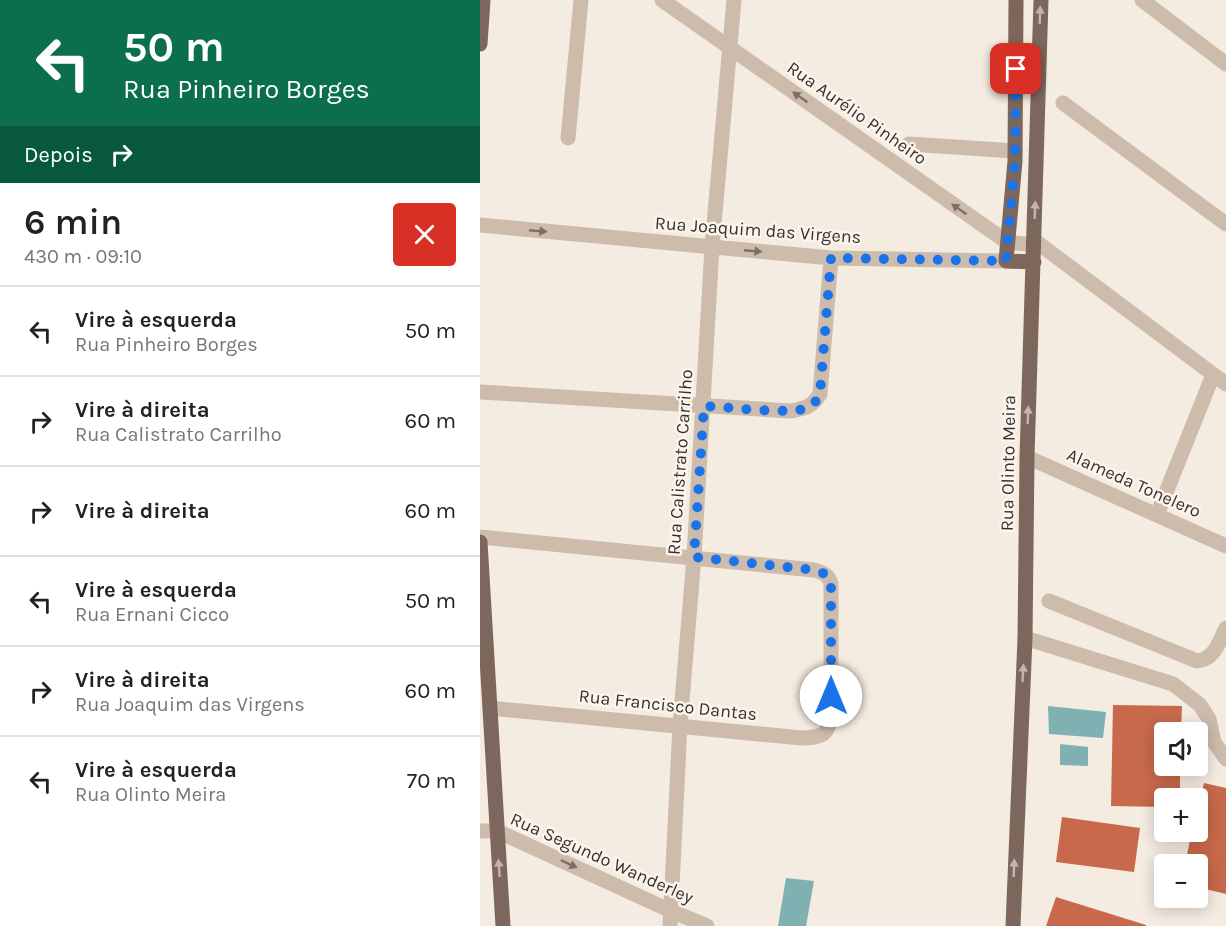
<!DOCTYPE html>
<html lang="pt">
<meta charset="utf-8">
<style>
:root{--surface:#fff;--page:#f6f6f6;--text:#222;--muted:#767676;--line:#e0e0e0}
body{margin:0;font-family:Karla,sans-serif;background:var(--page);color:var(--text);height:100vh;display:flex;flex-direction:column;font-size:22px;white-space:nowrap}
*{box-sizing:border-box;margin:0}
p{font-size:20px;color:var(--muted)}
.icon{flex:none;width:33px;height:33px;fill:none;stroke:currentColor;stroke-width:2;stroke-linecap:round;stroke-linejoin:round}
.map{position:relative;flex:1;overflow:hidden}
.details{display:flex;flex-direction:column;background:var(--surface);width:480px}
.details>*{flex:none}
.hud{background:#0b6e4f;color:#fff;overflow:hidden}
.tools{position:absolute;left:674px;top:722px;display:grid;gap:12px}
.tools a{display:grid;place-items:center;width:54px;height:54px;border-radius:6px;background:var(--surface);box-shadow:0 3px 15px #0003;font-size:30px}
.pin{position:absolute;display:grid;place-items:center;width:51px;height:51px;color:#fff;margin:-26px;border-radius:12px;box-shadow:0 3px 9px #0006}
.me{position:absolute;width:66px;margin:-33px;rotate:0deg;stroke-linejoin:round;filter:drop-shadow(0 0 4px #0008)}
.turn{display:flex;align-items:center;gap:21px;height:126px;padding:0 24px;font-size:27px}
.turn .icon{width:78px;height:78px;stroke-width:2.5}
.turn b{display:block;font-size:42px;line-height:51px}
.then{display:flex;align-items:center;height:57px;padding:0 24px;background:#0003;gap:12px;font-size:22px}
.round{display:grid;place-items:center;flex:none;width:63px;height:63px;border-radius:6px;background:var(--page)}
.head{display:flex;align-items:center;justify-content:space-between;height:102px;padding:0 24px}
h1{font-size:36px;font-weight:600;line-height:45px}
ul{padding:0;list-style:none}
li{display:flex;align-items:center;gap:18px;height:90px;padding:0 24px;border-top:2px solid var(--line)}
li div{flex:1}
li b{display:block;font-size:22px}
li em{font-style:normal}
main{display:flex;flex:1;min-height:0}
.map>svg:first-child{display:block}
.water{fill:#7fb0b2}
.building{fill:#c8694b}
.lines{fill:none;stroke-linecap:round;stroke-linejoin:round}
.minor{stroke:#cdbbac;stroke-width:15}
.major{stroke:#7d675c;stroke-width:15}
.oneway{fill:#c2b5ac}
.oneway2{fill:#7d6f65}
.route{stroke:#1a73e8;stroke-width:10;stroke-dasharray:0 18}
.labels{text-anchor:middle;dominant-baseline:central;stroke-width:5;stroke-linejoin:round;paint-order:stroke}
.street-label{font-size:18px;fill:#3b302b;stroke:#fbf5ee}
</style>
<main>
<section class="details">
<div class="hud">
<div class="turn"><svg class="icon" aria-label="left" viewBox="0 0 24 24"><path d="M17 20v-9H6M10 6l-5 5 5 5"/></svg><div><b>50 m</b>Rua Pinheiro Borges</div></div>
<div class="then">Depois<svg class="icon" aria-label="right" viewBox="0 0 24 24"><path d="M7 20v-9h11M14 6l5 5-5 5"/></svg></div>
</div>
<div class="head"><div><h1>6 min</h1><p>430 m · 09:10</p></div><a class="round" style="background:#d93025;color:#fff"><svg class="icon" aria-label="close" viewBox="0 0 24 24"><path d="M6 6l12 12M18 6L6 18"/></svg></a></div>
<ul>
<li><svg class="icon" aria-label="left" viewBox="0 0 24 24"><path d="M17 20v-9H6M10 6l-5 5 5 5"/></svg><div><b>Vire à esquerda</b><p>Rua Pinheiro Borges</p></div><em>50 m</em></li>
<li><svg class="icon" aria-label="right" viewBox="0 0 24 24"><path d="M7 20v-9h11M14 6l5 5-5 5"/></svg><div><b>Vire à direita</b><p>Rua Calistrato Carrilho</p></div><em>60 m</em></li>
<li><svg class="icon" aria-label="right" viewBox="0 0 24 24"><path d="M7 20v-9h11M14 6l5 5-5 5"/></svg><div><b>Vire à direita</b></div><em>60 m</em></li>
<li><svg class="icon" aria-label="left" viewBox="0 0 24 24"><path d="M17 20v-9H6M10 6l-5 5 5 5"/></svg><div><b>Vire à esquerda</b><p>Rua Ernani Cicco</p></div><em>50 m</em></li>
<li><svg class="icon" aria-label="right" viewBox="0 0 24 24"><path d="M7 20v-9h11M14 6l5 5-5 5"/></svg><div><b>Vire à direita</b><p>Rua Joaquim das Virgens</p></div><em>60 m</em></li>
<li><svg class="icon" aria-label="left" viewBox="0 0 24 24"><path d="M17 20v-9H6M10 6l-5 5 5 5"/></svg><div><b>Vire à esquerda</b><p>Rua Olinto Meira</p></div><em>70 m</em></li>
</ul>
</section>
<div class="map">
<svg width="746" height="926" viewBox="0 0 746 926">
<rect width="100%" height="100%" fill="#f4ebe1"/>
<!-- water -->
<path class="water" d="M568,706L626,712L623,738L569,734Z
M580,744L608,747V766L580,765Z
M306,878L334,881L326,926H298Z"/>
<!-- building -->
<path class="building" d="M633,705L702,706L701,732H684V765H700V798H684V807L631,806Z
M724,783L746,788V894L717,887V864H705L712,831H717V812Z
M582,817L660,828L654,872L576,862Z
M576,897L666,925V926H566Z"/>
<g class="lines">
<!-- minor -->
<path class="minor" d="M182,0L527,242L555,245
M662,0L746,64
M583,103L746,224
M88,138L101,0
M429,144L535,151
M0,225L351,258L526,261
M554,240L746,384
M0,392L311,411C326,408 332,407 340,394L351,258
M547,457L746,546
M677,515L733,375
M0,537L334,570C344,573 348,574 351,584V718C347,737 340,737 322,738L10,708
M569,601L717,661C734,660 739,642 746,628
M545,638L693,684L720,705L729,719L734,742L746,759
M0,831H17L191,911L227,926
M190,926L200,725L214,557L232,247L254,0"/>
<!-- major -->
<path class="major" d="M536,0L535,161L526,261L554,262
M0,44L3,0
M0,542L23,926
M533,926L545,638L547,457L561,0"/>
</g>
<!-- one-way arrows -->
<defs><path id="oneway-solid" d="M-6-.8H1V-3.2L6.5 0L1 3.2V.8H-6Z" transform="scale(1.5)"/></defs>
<g class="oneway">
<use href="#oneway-solid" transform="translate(560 15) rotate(-88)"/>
<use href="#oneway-solid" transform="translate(555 210) rotate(-88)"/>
<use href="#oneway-solid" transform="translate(548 415) rotate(-88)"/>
<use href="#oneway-solid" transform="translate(543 673) rotate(-87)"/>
<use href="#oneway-solid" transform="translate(19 868) rotate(-94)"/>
<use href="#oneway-solid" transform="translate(534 868) rotate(-88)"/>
</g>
<g class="oneway2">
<use href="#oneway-solid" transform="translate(320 97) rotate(-145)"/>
<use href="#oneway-solid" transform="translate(479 209) rotate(-145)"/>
<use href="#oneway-solid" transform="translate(58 231) rotate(5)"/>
<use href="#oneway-solid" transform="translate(273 251) rotate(5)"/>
<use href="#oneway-solid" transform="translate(89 864) rotate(25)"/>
</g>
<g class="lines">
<!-- route -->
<path class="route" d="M351,696V584C348,574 344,573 334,570L214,557L224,406C246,407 310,415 328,408C334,406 337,399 340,394L351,258L526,261L535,161L536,69"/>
</g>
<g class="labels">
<!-- street labels -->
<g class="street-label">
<text transform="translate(377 113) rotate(35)">Rua Aurélio Pinheiro</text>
<text transform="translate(278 230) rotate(4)">Rua Joaquim das Virgens</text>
<text transform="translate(200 462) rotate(-86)">Rua Calistrato Carrilho</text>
<text transform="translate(528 463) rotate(-89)">Rua Olinto Meira</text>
<text transform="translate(654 483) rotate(24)">Alameda Tonelero</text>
<text transform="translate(188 705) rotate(6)">Rua Francisco Dantas</text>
<text transform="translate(122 858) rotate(24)">Rua Segundo Wanderley</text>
</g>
</g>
</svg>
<div class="tools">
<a><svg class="icon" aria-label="sound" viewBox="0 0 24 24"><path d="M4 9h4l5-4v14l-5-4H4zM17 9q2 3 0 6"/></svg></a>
<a>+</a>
<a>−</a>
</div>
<div class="pin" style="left:536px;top:69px;background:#d93025"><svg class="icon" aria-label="arrive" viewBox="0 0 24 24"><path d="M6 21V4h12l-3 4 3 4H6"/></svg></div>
<svg class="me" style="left:351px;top:696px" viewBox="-20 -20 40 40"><circle r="19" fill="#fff"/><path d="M0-13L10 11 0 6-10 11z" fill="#1a73e8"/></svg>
</div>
</main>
